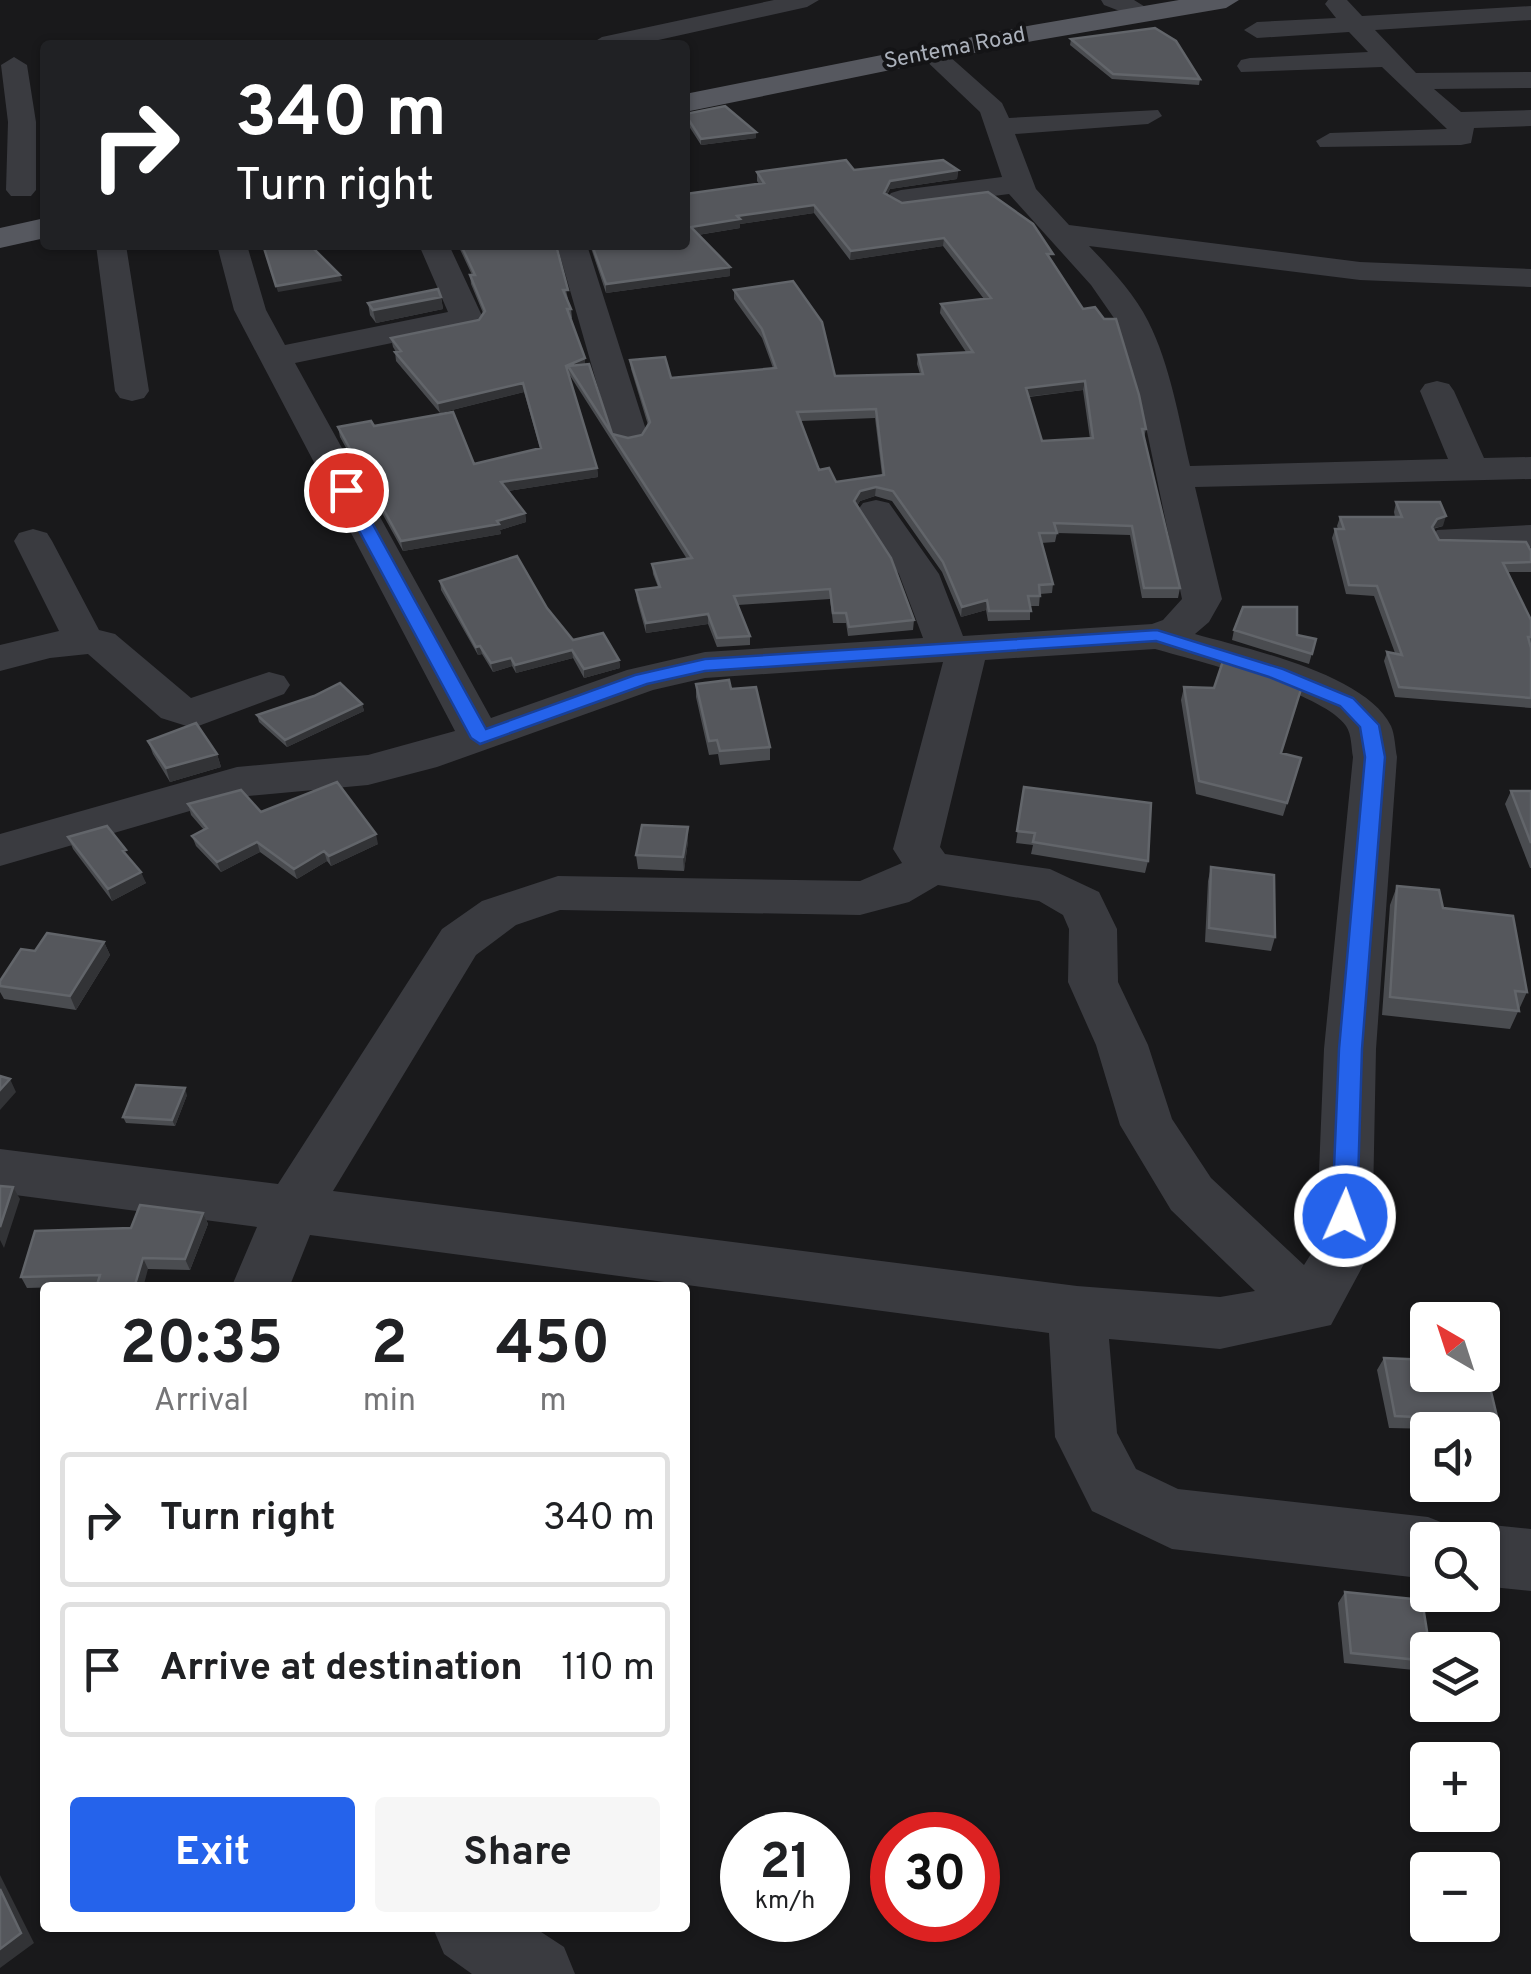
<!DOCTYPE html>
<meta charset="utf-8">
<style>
:root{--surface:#fff;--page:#f6f6f6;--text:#202124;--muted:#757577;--line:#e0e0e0;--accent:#2563eb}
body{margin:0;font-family:Overpass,sans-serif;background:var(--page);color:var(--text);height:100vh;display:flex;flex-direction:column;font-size:38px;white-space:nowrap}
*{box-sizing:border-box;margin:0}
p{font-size:32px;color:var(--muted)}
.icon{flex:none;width:55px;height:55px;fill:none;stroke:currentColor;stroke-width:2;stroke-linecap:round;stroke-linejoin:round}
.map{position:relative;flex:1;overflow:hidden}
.panel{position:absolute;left:40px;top:1282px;width:650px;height:650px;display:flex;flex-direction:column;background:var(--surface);border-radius:10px;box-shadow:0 2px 8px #0004}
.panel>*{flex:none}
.hud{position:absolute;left:40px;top:40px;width:650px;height:210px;border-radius:10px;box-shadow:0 2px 8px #0004;background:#202124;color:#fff;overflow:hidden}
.needle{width:65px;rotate:321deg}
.controls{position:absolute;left:1410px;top:1302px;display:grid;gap:20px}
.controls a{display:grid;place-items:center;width:90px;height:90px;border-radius:10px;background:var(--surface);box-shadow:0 2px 8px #0004;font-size:50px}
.speed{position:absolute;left:720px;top:1812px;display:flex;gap:20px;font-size:50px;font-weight:700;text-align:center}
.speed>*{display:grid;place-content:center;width:130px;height:130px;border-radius:50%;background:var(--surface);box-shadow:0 2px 8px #0004;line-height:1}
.speed small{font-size:25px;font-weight:400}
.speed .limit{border:15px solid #d22;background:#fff;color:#111}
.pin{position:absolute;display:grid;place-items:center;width:85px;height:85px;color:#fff;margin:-42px;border:5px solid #fff;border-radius:50%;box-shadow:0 2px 10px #0007}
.me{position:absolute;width:110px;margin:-55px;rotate:2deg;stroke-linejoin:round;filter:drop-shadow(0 0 8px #0008)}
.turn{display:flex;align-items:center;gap:35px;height:210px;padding:0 30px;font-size:45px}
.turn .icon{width:130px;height:130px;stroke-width:2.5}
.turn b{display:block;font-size:70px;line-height:85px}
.eta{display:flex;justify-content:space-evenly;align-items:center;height:170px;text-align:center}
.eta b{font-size:60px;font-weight:700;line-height:70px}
.button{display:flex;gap:20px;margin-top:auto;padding:20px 30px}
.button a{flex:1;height:115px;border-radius:10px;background:var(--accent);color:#fff;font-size:40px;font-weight:700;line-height:115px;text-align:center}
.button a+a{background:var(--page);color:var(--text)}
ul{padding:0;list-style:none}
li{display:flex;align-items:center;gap:30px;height:135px;margin:0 20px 15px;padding:0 10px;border:5px solid var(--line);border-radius:10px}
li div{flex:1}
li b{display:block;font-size:38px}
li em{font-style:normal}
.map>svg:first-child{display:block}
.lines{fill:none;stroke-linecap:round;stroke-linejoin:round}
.minor{fill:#3a3b40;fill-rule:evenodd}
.major{fill:#56585f;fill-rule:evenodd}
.wall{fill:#4a4c50;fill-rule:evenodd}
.shaded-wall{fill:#323336}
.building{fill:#55575c;stroke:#62656a;stroke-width:2.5;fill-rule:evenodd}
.route{fill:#2563eb;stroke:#184099;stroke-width:2.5}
.labels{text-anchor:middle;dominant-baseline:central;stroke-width:8;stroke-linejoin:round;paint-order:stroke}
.far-street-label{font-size:22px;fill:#abb1bb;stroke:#141416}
</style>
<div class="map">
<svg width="1531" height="1974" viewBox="0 0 1531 1974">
<rect width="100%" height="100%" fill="#19191b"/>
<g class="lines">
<!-- minor -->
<path class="minor" d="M774,0H819L807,7L636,45H589L602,37Z
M1101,0H1134L1155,13L1143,20L1104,5Z
M1328,0H1347L1362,16L1531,6V20L1375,30L1416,73L1531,72V88L1434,89L1461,112L1531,110V126L1474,128L1471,143L1461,145L1320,147L1316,141L1330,133L1447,129L1382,67L1241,72L1237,66L1241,60L1250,58L1368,52L1349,32L1257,38L1244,30L1257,22L1336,18L1325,4Z
M931,45L940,48L1002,103L1009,118L1158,110L1162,116L1148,124L1015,134L1036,189L1069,225L1360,262L1531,269V287L1360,280L1089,246C1110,268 1134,293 1148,321C1170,364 1179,419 1190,466L1448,459L1420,391L1425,384L1437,381L1449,384L1454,391L1484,458L1531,457V479L1195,487L1222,599L1209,622L1195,634C1248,649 1366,674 1391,726C1395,735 1395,747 1397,757L1376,1049L1372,1249L1331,1325L1220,1349L1109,1339L1117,1433L1136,1469L1178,1489L1428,1517L1451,1526L1456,1539L1459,1533L1482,1524L1531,1529V1591L1482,1586V1540H1428V1579L1172,1549L1092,1511L1055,1437L1049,1333L310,1235L289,1288H231L257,1227L0,1193V1149L278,1184L442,929L482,901L558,876L860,881L902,863L893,849L943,662L705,678L653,690L437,767L368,785L238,797L0,866V834L237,767L368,755L455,731L234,310L217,245H247L266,310L285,345L448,312L419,245H449L483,318L479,325L295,363L491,718L627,670L705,652L923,638L899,574L857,511L863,503L876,500L889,503L939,574L963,636L1152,624L1163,620L1182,599L1141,403L1116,321L1091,285L1009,194L901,208L891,205L886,199L891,193L901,190L1002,177L980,112L918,53ZM1155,649C1198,661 1322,692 1346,726C1352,735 1351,747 1353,757L1324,1049L1316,1246L1304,1265L1211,1178L1172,1119L1148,1045L1118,982L1117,929L1099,892L1050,869L945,854L940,847L985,660ZM938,885L1039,901L1063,915L1069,929L1068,982L1096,1045L1120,1125L1171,1210L1255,1291L1220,1297L1077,1286L333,1191L476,955L516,925L560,910L860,915L909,902Z
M14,57L27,65L36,122V190L31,196H11L6,190L8,122L1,65Z
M96,245H126L149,391L144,398L132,401L120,398L115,391Z
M557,245H587L647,433L642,441L629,444L616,441L611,433Z
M1531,525V547L1451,549L1437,546L1432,538L1437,530Z
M33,529L47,533L52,541L99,630L115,634L191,698L269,672L284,676L290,685L284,694L193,728L161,718L88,654L50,658L0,671V645L59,631L14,541L19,533Z
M433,1928H535L564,1947L575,1974H472L444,1954Z"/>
<!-- major -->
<path class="major" d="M1179,0H1239L1226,8L1033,41L685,112V94L1033,25Z
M45,218V238L0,248V228Z"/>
</g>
<!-- wall -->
<path class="wall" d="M1071,39L1200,79L1199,85L1112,79L1070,45Z
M685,114L756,138L701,145L685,120Z
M854,170H958L957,179L890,189L887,195L902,203L1052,262L1146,429L1144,438L1180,588L1178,598H1142L1130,535L1057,533L1055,542L1041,543L1053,584L1052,593L1040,594L1039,606H1030V620L988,621L986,610L961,617L942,572L892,501L875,496L860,501L857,506L914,620L913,630L848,636L846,623H833L830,599L738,605L750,636V645L717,647L708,624L646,633L637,600L636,590L658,587L653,574L652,564L687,559L569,374L597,468L598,477L508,491L525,513L526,522L500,530L501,534L403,551L340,437L338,427L374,426L474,464L540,448L524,392L440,413L396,361L395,352H396L393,347L391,338L479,320L483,313L471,284L470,275H472L458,245H556L568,299H567L571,309L572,318H570L585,358V364L612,434L628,438L642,435L648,425L631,369L630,360L671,378L773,368L762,338L734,299V290L835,376L920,374L917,364L918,355L966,352L940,313L941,304L984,299L943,246L850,260L814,213L740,224V228L698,235L730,267V276L606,293L590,245H685L759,184L757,181V172ZM1083,390L1090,439L1042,441L1029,397ZM875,418L882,475L836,482L819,470L801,421Z
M441,297L443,309L376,323L370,315L368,303Z
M1396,502L1443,526L1433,529L1439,540L1531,551V572H1508L1531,620V708L1395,697L1384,661L1387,652L1395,653L1374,596L1346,594L1332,538L1335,529H1338L1337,526L1340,517H1395L1394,512Z
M440,581L547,608L573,640L619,660L620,668L584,678L573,658L516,673L512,666L493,672L482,654L478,655L441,590Z
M1234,630L1297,635L1316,639L1309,664L1232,640Z
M696,684L731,689L770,747V760L720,765L718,754L709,755L696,697Z
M1184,687L1281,753L1301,758L1283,816L1196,794L1181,700Z
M314,696L362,704L364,711L287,747L259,722L257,715Z
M148,741L217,754L221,767L170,782L153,754Z
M1024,787L1148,861L1145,873L1031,854L1033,845L1016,843Z
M1511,791H1531V868H1530L1505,804Z
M188,804L261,812L378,844L331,866L327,861L297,879L260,852L221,872L196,846L192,836L204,830L191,815Z
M68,837L130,859L146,883L112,901L73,849Z
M688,841L684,871L638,869L636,855Z
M1211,867L1275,937L1271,951L1205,942L1208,881Z
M1397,886L1443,908L1527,992L1510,1029L1382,1015L1390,905Z
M104,942L110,955L76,1010L4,999L0,992V981L35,951Z
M187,1095L175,1126L126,1123L123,1117Z
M203,1213L208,1224L190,1270L148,1269L96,1286L27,1288L21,1277L131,1228Z
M1384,1358L1498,1421L1491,1433L1482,1432V1430L1389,1428L1377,1370Z
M1345,1592L1428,1650V1666L1424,1671L1344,1663L1338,1603Z"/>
<!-- shaded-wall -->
<path class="shaded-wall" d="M756,132V138L701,145V139Z
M958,170L957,179L890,189L883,201L884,193L890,181Z
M814,205V213L740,224V228L691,236V227L737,216Z
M944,238L943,246L850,260L851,251Z
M730,267V276L606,293V284Z
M340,275L342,281L278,292L276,286Z
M441,297L443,309L376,323L373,310Z
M585,358V367L568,366L569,374L566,366Z
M1085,381L1083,390L1025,397L1026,388Z
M523,383L524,392L440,413L438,403Z
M597,468L598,477L502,492L501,482Z
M876,487L875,496L860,501L853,511L854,501L860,491Z
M525,513L526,522L500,530L501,534L403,551L401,541L497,521Z
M1446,516L1443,526L1434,528L1429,536L1437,519Z
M987,600L986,610L961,617L962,607Z
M708,614V624L646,633V623Z
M480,646L482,654L478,655L476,647Z
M572,650L573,658L516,673L515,665Z
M511,658L512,666L493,672L491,663Z
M619,660L620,668L584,678V669Z
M362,704L364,711L287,747L285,740Z
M217,754L221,767L170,782L166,768Z
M688,827V841L684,871L683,857Z
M376,834L378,844L331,866L329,856Z
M257,842L260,852L221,872L217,862Z
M324,851L327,861L297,879L294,869Z
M141,872L146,883L112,901L108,889Z
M104,942L110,955L76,1010L70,996Z
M10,1079L16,1092L0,1110V1090Z
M185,1088L187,1095L175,1126L172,1120Z
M13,1187L20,1199L4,1248L0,1240V1227Z
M203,1213L208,1224L190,1270L185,1259Z
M143,1258L148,1269L143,1288H134Z
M0,1875L34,1943L0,1968Z"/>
<!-- building -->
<path class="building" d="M1155,28L1176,41L1200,79L1113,74L1071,39Z
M725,106L756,132L701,139L685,114Z
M846,160L854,170L943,160L958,170L890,181L884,193L902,203L988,192L1033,224L1053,254H1047L1083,309L1095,307L1104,319H1116L1139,395L1146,429H1142L1180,588H1144L1132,526L1054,523L1057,533H1039L1053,584L1039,585L1040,596H1028L1031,611H989L987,600L962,607L943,562L893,491L876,487L860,491L854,501L891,558L914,620L849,627L846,613H833L830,589L734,596L750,636L717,638L708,614L646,623L636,590L660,587L652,564L692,558L568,366L589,364L612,434L628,438L642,435L650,422L630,360L665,357L671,378L776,368L762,329L734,290L793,281L822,322L835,376L923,374L918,355L973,352L941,304L991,298L944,238L851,251L814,205L737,216L740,219L691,227L730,267L606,284L592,245H685V194L764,183L757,172ZM1085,381L1093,438L1042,441L1026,388ZM876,409L884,475L836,482L829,468L819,470L797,412Z
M276,245H310L340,275L276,286L264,248Z
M461,245H556L568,290H563L571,309H567L585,358L566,366L597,468L501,482L525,513L497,521L499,524L401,541L338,427L371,421L374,426L453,412L474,464L541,448L523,383L438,403L395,352L401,351L391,338L479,320L485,311L470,275H475Z
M438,289L441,297L373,310L368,303Z
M1396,502H1440L1446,516L1437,519L1432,527L1439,540L1526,542L1531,551V562L1503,563L1531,620V637H1528L1531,648V698L1399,687L1387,652L1402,655L1377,586L1349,585L1335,529H1344L1340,517H1402Z
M517,556L547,608L573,640L603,633L619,660L584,669L572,650L515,665L511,658L491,663L480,646L476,647L440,581Z
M1243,607H1297V635L1316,639L1312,654L1234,630Z
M1224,658L1302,686L1281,753L1301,758L1287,803L1199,781L1184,687L1214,688Z
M729,680L731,689L756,687L770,747L720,751L717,740L709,741L696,684Z
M340,683L362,704L285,740L257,715L314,696Z
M196,723L217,754L166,768L148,741Z
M337,782L376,834L329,856L324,851L294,869L257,842L217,862L192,836L207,828L188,804L241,790L261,812Z
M1024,787L1151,803L1148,861L1033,842L1035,833L1017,831Z
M1511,791H1531V843Z
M642,825L688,827L683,857L636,855Z
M107,826L126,850L123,851L141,872L108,889L68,837Z
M1211,867L1274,875L1275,937L1209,928Z
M1397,886L1439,890L1443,908L1513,916L1527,992L1515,991L1519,1011L1390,997Z
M47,933L104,942L70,996L0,986V981L21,949L35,951Z
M0,1076L10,1079L0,1090Z
M136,1085L185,1088L172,1120L123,1117Z
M0,1186L13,1187L0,1227Z
M140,1205L203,1213L185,1259L143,1258L134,1288H96L100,1275L21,1277L35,1231L131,1228Z
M1384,1358L1428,1360V1375H1482L1484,1362L1498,1421L1395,1416Z
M1345,1592L1422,1600L1430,1650H1428V1661L1351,1653Z
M0,1889L21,1933L0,1949Z"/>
<!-- route -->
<path class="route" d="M346,485L354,490L486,729L635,675L705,659L1157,630L1283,669L1353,698L1379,725L1385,757L1362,1049L1357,1216L1354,1223L1345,1227L1336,1223L1332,1216L1339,1049L1365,757L1360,727L1340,706L1269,677L1156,641L705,671L647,684L480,744L471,738L337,490Z"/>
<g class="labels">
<!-- far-street labels -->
<g class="far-street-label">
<text transform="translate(955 49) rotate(-11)">Sentema Road</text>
</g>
</g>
</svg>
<div class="controls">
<a><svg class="needle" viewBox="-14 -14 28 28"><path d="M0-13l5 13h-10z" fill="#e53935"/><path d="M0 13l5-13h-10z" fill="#757577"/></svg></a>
<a><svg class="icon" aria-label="sound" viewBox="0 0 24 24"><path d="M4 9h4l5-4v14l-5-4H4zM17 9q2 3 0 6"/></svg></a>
<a><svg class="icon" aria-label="search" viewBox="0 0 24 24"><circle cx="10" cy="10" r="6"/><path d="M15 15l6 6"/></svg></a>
<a><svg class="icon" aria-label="layers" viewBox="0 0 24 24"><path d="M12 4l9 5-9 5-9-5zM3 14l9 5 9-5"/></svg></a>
<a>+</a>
<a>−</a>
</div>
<div class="speed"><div>21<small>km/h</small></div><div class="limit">30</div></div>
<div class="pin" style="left:346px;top:490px;background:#d93025"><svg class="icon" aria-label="arrive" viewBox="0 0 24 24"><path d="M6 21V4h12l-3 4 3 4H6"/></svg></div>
<svg class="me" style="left:1345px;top:1216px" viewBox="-20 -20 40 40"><circle r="17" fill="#2563eb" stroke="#fff" stroke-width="3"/><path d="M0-11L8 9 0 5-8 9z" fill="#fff"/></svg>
<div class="hud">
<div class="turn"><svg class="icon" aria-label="right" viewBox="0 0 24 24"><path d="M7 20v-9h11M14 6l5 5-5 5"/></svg><div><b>340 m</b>Turn right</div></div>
</div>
<section class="panel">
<div class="eta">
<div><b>20:35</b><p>Arrival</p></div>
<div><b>2</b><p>min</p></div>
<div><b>450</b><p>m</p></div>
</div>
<ul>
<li><svg class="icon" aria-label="right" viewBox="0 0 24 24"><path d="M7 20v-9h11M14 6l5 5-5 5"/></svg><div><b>Turn right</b></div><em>340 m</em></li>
<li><svg class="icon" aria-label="arrive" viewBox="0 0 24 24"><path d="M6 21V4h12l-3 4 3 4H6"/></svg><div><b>Arrive at destination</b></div><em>110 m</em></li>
</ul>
<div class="button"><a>Exit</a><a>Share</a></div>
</section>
</div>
